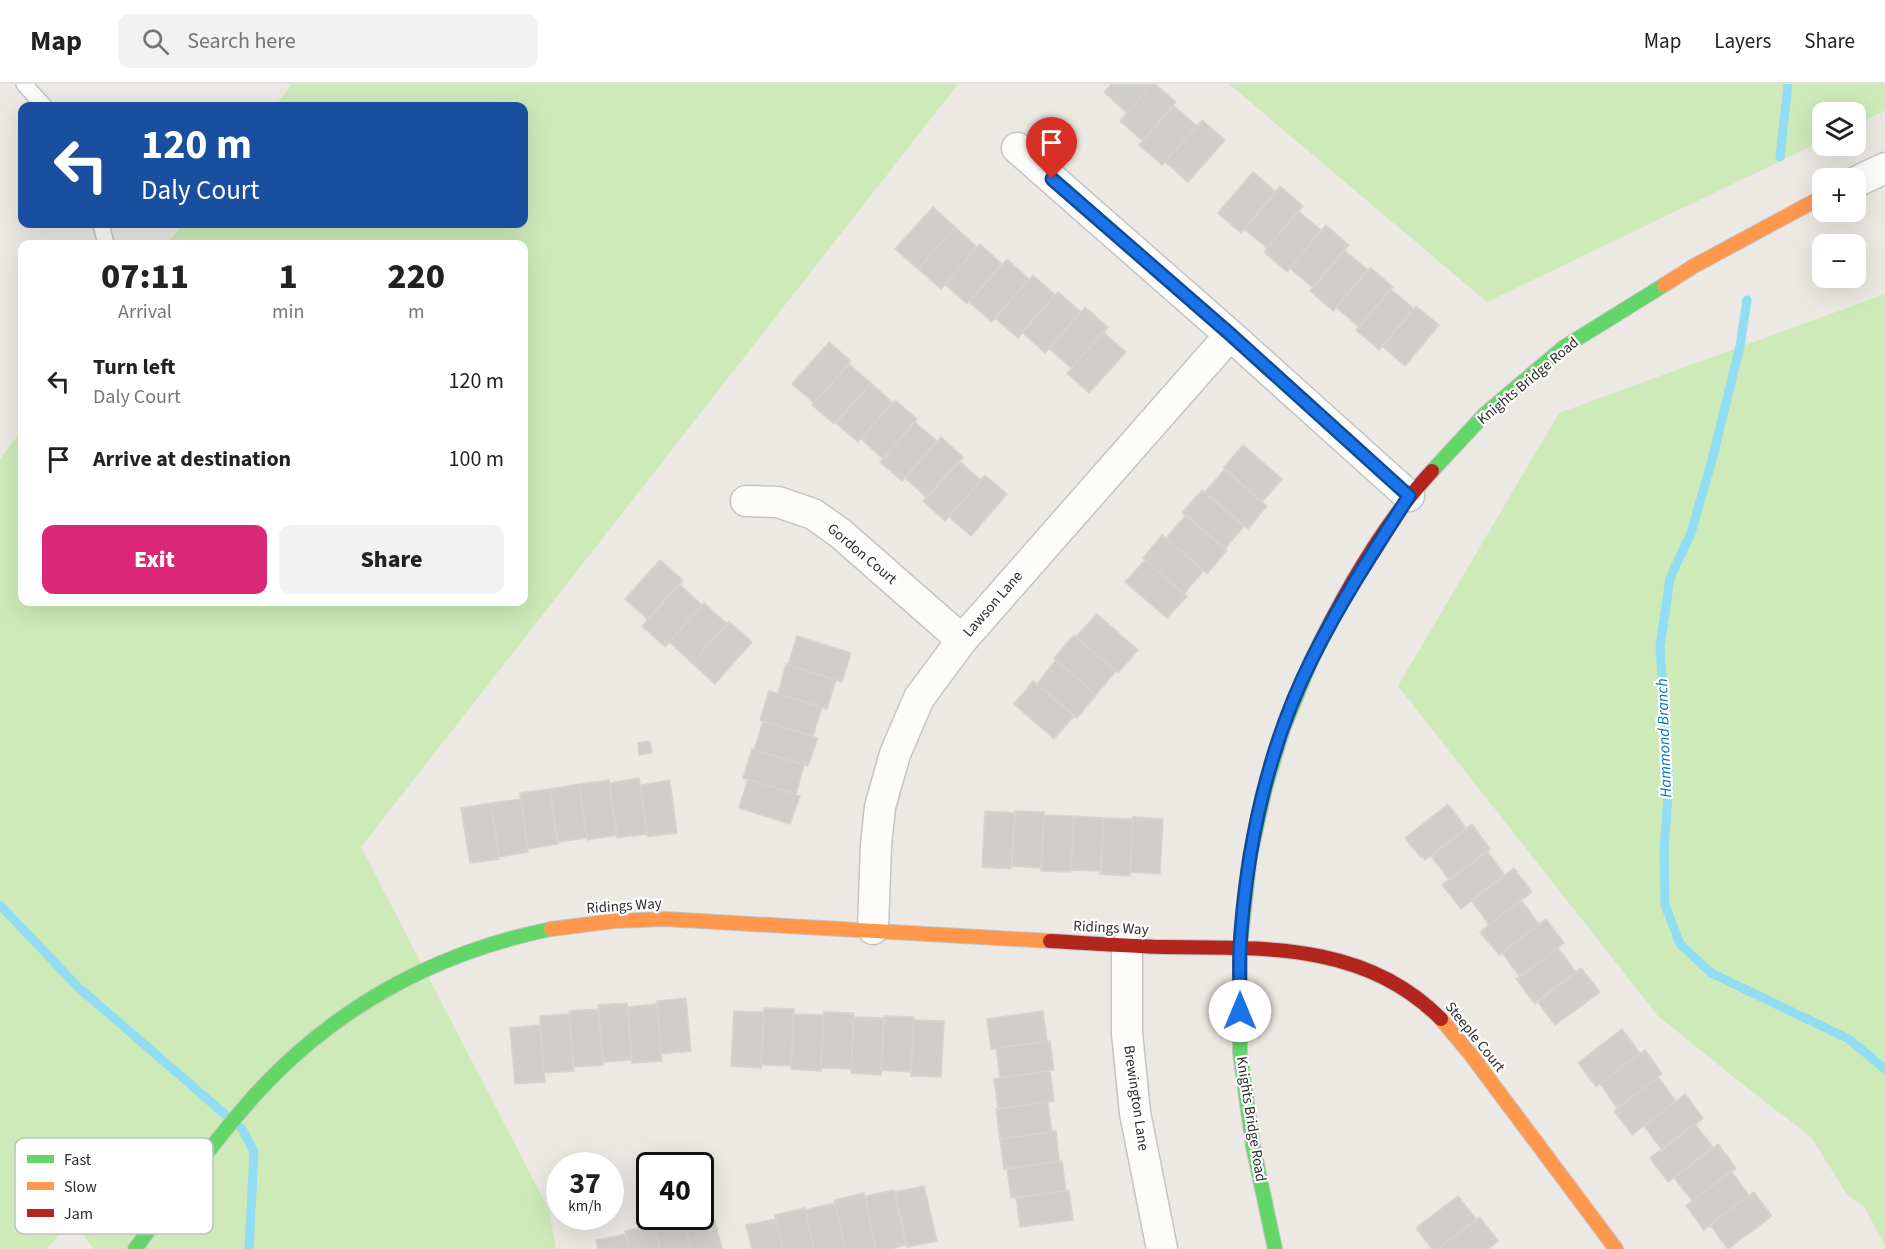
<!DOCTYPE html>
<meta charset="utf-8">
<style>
:root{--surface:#fff;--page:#f2f2f2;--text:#222;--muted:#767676;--line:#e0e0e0;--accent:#db2777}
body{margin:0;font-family:"Source Sans 3",sans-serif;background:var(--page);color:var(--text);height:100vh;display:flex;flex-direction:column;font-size:22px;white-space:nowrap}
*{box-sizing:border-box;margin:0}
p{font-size:20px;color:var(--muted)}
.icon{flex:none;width:33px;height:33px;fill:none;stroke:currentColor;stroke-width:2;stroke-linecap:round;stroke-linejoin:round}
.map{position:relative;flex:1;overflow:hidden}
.side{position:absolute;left:18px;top:156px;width:510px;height:366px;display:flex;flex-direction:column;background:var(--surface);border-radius:12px;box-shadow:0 6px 24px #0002}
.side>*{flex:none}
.top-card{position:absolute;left:18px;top:18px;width:510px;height:126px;border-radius:12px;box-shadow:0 6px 24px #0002;background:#1a4fa0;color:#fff;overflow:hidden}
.tools{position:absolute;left:1812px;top:18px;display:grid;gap:12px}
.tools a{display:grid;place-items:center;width:54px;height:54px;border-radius:12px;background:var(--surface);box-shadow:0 6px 24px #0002;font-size:30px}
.speed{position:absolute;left:546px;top:1068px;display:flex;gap:12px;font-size:30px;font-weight:700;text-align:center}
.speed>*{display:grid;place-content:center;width:78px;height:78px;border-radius:50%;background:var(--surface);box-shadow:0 6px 24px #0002;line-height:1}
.speed small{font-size:15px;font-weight:400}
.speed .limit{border:3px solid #111;border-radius:9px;background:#fff;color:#111}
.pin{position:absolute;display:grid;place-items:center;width:51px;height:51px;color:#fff;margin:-62px -26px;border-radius:50% 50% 50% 0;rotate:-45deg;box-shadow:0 0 6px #0007}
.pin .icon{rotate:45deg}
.me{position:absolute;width:66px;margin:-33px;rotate:0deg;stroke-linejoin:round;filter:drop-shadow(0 0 4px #0008)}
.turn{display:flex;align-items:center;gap:21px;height:126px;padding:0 24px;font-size:27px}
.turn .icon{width:78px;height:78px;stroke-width:2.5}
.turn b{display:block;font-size:42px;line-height:51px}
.eta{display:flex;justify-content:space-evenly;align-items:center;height:102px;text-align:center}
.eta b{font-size:36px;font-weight:800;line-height:42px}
.button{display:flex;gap:12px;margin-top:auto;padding:12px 24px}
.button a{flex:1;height:69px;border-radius:12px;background:var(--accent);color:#fff;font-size:24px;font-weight:800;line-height:69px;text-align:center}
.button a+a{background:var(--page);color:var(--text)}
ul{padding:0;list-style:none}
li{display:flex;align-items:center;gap:18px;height:78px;padding:0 24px}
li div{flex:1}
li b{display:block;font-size:22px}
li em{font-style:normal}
header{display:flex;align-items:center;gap:36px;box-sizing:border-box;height:84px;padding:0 30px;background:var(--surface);border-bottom:2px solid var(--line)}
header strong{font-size:28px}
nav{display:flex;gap:33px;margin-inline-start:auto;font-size:21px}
.search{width:420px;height:54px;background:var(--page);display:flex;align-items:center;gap:15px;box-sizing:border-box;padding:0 21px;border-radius:12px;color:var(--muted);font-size:22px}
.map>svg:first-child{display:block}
.green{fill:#ceeab9}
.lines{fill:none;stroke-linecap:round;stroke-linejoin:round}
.stream{stroke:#90ddf4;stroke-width:9}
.building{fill:#d0ceca;stroke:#d7d4cf;stroke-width:1.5}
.lane-casing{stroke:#c5c4c4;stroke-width:18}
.street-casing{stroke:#c5c4c4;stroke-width:33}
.fast-casing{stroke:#c5c4c4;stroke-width:16}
.slow-casing{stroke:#c5c4c4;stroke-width:16}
.jam-casing{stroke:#c5c4c4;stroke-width:16}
.lane{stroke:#fcfcfb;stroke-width:15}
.street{stroke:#fcfcfb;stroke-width:30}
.fast{stroke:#63d668;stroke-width:14}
.slow{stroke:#ff974d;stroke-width:14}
.jam{stroke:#b3261e;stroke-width:14}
.route-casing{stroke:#114b97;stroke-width:15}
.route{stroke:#1a73e8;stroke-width:10}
.labels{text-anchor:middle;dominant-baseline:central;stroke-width:4.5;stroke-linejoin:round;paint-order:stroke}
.street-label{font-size:15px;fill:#2d2d2d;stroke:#fff}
.water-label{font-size:16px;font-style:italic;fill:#0077af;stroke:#fff}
.key{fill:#fff;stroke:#c0c0c0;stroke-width:1.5}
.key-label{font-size:16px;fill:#2d2d2d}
</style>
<header>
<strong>Map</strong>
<div class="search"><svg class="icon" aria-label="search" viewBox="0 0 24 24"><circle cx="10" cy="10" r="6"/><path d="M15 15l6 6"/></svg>Search here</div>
<nav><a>Map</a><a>Layers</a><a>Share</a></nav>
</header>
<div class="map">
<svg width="1885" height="1165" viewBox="0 0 1885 1165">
<rect width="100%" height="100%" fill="#ece8e3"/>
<!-- green -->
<path class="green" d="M292,0H958L361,763L549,1126L556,1165H94L71,1135L47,1165H0V375L22,346V518H524V160H167L183,140H524V22H275Z
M1229,0H1885V27L1856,41V28H1822V57L1487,218Z
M1885,210V1162L1864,1122L1848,1112L1811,1053L1746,1003L1658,932L1398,602L1559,329Z"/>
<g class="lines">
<!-- stream -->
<path class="stream" d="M1780,73L1788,0
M1747,216L1740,262L1712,376L1691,449L1670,494L1660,563L1669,700L1664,765L1665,821L1680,860L1711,889L1849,955L1885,985
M0,821L78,903L242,1045L254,1068L249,1165"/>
</g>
<!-- building -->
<path class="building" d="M1112,0H1152L1127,29L1104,8Z
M1152,0H1155L1176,18L1143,57L1120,37Z
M1174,22L1197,42L1162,81L1139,61Z
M1202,36L1225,56L1188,98L1165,78Z
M1253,88L1276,108L1241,149L1218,129Z
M1280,102L1303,122L1267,164L1244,145Z
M933,123L955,143L918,185L895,165Z
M1298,127L1321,146L1287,188L1264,168Z
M1326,141L1349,161L1313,204L1290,184Z
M955,143L977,163L941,205L918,185Z
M980,160L1002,180L967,220L945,200Z
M1344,166L1368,186L1333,227L1310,207Z
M1007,175L1029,195L992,238L969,218Z
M1370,183L1393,203L1359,243L1336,223Z
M1033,191L1055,211L1018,254L995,234Z
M1391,205L1414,225L1379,266L1356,246Z
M1058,208L1081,228L1045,269L1022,248Z
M1416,222L1439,241L1405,282L1382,262Z
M1085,223L1108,243L1071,284L1049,264Z
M1103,248L1126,268L1089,309L1067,289Z
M829,258L851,277L814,319L792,300Z
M849,280L871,299L834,340L812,321Z
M871,299L893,319L858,358L836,339Z
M895,316L917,335L883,375L861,355Z
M915,338L937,357L902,397L880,378Z
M941,353L963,373L927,414L905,394Z
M1243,361L1282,395L1262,418L1223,384Z
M959,377L981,396L945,437L923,417Z
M1225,385L1267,422L1248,445L1205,408Z
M985,391L1007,410L971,452L949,433Z
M1202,406L1244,442L1225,465L1182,429Z
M1186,431L1227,466L1207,490L1166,454Z
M1162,451L1204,486L1184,510L1143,474Z
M660,476L683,496L648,536L625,515Z
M1145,476L1187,512L1167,534L1125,498Z
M679,500L702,521L665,563L642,542Z
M704,519L727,540L692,579L669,558Z
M1097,530L1138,566L1118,589L1076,553Z
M729,537L752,558L715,600L692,579Z
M1074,551L1116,587L1096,611L1054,574Z
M797,552L851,569L842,598L788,581Z
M1056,576L1096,611L1077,634L1037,600Z
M786,580L836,596L827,625L778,610Z
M1033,597L1074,632L1054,655L1014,620Z
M769,607L822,623L813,652L760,636Z
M763,637L818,654L808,682L754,666Z
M650,657L652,669L639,671L638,659Z
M752,665L804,681L796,710L743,694Z
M639,694L647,750L617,754L609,699Z
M748,695L800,712L790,740L739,724Z
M609,696L617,751L587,756L579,700Z
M670,696L677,749L648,753L640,701Z
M579,700L587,754L557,758L550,705Z
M550,705L558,760L528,765L520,709Z
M521,715L528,768L499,773L491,719Z
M491,719L499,775L470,779L461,724Z
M1448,720L1466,744L1425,776L1422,772L1420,773L1405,754Z
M985,727L1015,729L1011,785L982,783Z
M1015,727L1044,728L1041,784L1012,782Z
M1044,731L1074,732L1071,788L1041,787Z
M1074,732L1104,734L1101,787L1071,786Z
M1133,733L1163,735L1160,790L1130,788Z
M1104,734L1133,735L1130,792L1100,790Z
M1472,740L1490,765L1449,796L1431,772Z
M1487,767L1505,791L1461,825L1442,801Z
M1514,784L1532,808L1489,841L1471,816Z
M1521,816L1539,840L1499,871L1480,848Z
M1546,835L1564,859L1520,893L1502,869Z
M1558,864L1576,888L1535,920L1516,895Z
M1581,884L1600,908L1555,941L1537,917Z
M686,914L691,967L661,970L657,917Z
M627,919L632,976L603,978L598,921Z
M657,920L662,977L632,979L628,923Z
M764,924L794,925L791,982L761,981Z
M598,925L603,981L573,983L569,927Z
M734,927L764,928L761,984L731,982Z
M1043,927L1047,957L991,965L987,935Z
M824,928L854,929L851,985L821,984Z
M569,930L574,987L544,989L540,932Z
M794,930L824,931L821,987L791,985Z
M884,932L914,933L911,988L881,986Z
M854,933L884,934L881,991L851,989Z
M914,936L944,937L941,993L911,992Z
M540,941L545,998L515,1000L510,944Z
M1622,945L1640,969L1596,1003L1578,979Z
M1050,957L1054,986L1000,994L996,964Z
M1645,966L1662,990L1617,1024L1600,1000Z
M1050,987L1054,1017L998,1025L994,995Z
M1658,993L1676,1017L1632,1051L1614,1027Z
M1685,1010L1703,1034L1662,1066L1644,1042Z
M1048,1018L1052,1048L1000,1055L996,1025Z
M1695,1040L1713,1063L1668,1098L1650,1074Z
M1056,1047L1059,1077L1004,1085L1000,1055Z
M1718,1060L1736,1084L1692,1117L1674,1094Z
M1062,1077L1066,1107L1011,1114L1007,1085Z
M1731,1087L1749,1111L1704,1146L1686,1122Z
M924,1102L937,1157L907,1163L895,1108Z
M894,1106L906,1161L889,1165H876L865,1112Z
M1069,1106L1073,1136L1020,1143L1016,1114Z
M1754,1108L1772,1132L1728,1165L1710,1141Z
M864,1109L876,1165H845L834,1116Z
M1458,1112L1476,1135L1438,1165H1432L1416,1144Z
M835,1119L845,1165H814L805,1126Z
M805,1124L814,1165H783L775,1131Z
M1480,1133L1498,1157L1488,1165H1438Z
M776,1135L783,1165H752L746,1141Z
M715,1137L722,1165H691L686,1144Z
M685,1139L691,1165H660L655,1146Z
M654,1140L660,1165H629L625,1147Z
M626,1150L629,1165H598L596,1156Z"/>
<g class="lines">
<defs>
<path id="lane" d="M24,0L44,22
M101,140L106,160"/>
<path id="street" d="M1017,64L1230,251L1409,412
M1856,98L1885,84
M746,417L778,418L813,430L840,449L962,556
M873,845L876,761L880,723L895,670L919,614L962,556L1230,251
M1127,862V949L1135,1029L1162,1165"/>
<path id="fast" d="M1432,387L1486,329L1564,263L1664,201
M135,1165C174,1113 212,1059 255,1011C336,922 434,869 551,845
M1275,1165L1253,1062L1240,969V863L1250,772L1265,705L1283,645L1311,577"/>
<path id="slow" d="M1664,201L1694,182L1822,113
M551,845L615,837L665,835L1050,857
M1441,935L1471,971L1616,1165"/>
<path id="jam" d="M1311,577C1342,512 1384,439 1432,387
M1050,857C1087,859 1125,862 1163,863C1263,864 1365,858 1441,935"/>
</defs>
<!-- lane casing -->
<use href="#lane" class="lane-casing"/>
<!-- street casing -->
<use href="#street" class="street-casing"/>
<!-- fast casing -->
<use href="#fast" class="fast-casing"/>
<!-- slow casing -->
<use href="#slow" class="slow-casing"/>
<!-- jam casing -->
<use href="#jam" class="jam-casing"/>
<!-- lane -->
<use href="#lane" class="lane"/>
<!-- street -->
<use href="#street" class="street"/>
<!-- fast -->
<use href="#fast" class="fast"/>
<!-- slow -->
<use href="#slow" class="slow"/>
<!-- jam -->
<use href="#jam" class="jam"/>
</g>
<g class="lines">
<defs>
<path id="route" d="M1052,95L1230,250L1409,412C1375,465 1341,517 1313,573C1268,661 1246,764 1240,863C1239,884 1240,905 1240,927"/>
</defs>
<!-- route casing -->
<use href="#route" class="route-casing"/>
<!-- route -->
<use href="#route" class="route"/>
</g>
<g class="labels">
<!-- street labels -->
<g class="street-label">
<text transform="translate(1528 297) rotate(-40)">Knights Bridge Road</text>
<text transform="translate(862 470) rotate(40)">Gordon Court</text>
<text transform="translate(993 520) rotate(-49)">Lawson Lane</text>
<text transform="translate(624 822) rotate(-4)">Ridings Way</text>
<text transform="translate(1111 844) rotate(3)">Ridings Way</text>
<text transform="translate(1475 953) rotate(51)">Steeple Court</text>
<text transform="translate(1136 1014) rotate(82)">Brewington Lane</text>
<text transform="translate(1251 1035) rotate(81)">Knights Bridge Road</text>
</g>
<!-- water labels -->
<g class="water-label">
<text transform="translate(1664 654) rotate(-92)">Hammond Branch</text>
</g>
</g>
<!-- legend -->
<rect x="15" y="1054" width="198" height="96" rx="9" class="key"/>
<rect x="27" y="1071" width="27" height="8" fill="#63d668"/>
<rect x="27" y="1098" width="27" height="8" fill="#ff974d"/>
<rect x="27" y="1125" width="27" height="8" fill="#b3261e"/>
<g class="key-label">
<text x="64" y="1081">Fast</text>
<text x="64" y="1108">Slow</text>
<text x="64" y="1135">Jam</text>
</g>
</svg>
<div class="tools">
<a><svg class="icon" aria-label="layers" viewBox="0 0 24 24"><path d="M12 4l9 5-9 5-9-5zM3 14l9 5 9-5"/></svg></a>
<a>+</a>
<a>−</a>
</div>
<div class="speed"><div>37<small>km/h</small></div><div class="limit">40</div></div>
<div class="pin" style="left:1052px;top:95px;background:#d93025"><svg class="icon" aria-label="arrive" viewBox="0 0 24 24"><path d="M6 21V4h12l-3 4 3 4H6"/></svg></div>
<svg class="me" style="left:1240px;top:927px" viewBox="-20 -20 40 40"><circle r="19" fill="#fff"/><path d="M0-13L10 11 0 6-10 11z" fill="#1a73e8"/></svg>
<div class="top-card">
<div class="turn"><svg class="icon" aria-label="left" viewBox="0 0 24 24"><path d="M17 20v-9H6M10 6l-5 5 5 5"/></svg><div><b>120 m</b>Daly Court</div></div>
</div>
<section class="side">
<div class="eta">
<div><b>07:11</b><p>Arrival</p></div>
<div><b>1</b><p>min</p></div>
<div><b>220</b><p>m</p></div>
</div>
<ul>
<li><svg class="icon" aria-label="left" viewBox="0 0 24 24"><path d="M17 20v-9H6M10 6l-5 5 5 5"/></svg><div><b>Turn left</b><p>Daly Court</p></div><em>120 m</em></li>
<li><svg class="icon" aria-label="arrive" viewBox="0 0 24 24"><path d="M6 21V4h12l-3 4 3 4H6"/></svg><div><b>Arrive at destination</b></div><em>100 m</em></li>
</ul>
<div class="button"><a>Exit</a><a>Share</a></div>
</section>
</div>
